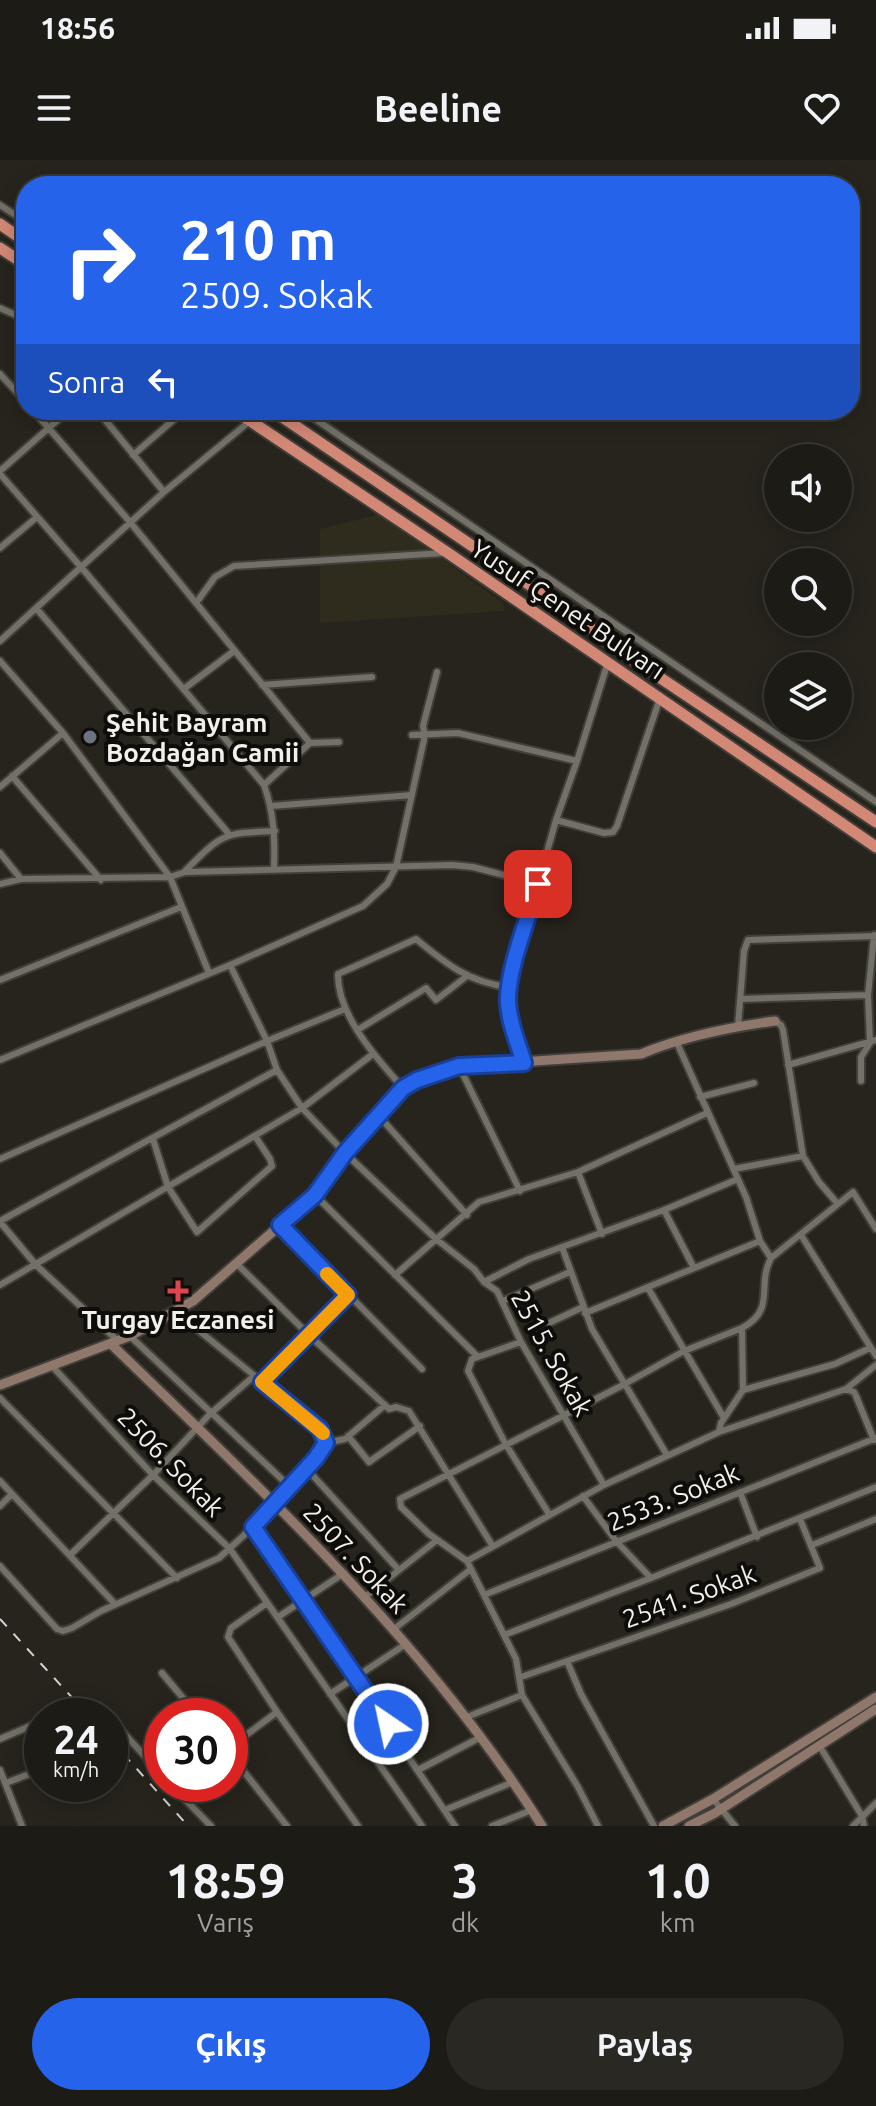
<!DOCTYPE html>
<html lang="tr">
<meta charset="utf-8">
<style>
:root{--surface:#1c1b15;--page:#292822;--text:#f1f3f6;--muted:#a0a1a0;--line:#3a3934;--accent:#2563eb}
body{margin:0;font-family:Ubuntu,sans-serif;background:var(--page);color:var(--text);height:100vh;display:flex;flex-direction:column;font-size:30px;white-space:nowrap}
*{box-sizing:border-box;margin:0}
p{font-size:26px;color:var(--muted)}
.icon{flex:none;width:44px;height:44px;fill:none;stroke:currentColor;stroke-width:2;stroke-linecap:round;stroke-linejoin:round}
.map{position:relative;height:1666px;overflow:hidden}
.details{display:flex;flex-direction:column;background:var(--surface);flex:1}
.details>*{flex:none}
.hud{position:absolute;left:16px;top:16px;width:844px;height:244px;border-radius:32px;box-shadow:0 4px 20px #0003,0 0 0 2px var(--line);background:#2563eb;color:#fff;overflow:hidden}
.fabs{position:absolute;left:764px;top:284px;display:grid;gap:16px}
.fabs a{display:grid;place-items:center;width:88px;height:88px;border-radius:50%;background:var(--surface);box-shadow:0 4px 20px #0003,0 0 0 2px var(--line);font-size:40px}
.speed{position:absolute;left:24px;top:1538px;display:flex;gap:16px;font-size:40px;font-weight:700;text-align:center}
.speed>*{display:grid;place-content:center;width:104px;height:104px;border-radius:50%;background:var(--surface);box-shadow:0 4px 20px #0003,0 0 0 2px var(--line);line-height:1}
.speed small{font-size:20px;font-weight:400}
.speed .limit{border:12px solid #d22;background:#fff;color:#111}
.pin{position:absolute;display:grid;place-items:center;width:68px;height:68px;color:#fff;margin:-34px;border-radius:16px;box-shadow:0 4px 12px #0006}
.me{position:absolute;width:88px;margin:-44px;rotate:326deg;stroke-linejoin:round;filter:drop-shadow(0 0 6px #0008)}
.turn{display:flex;align-items:center;gap:28px;height:168px;padding:0 32px;font-size:36px}
.turn .icon{width:104px;height:104px;stroke-width:2.5}
.turn b{display:block;font-size:56px;line-height:68px}
.then{display:flex;align-items:center;height:76px;padding:0 32px;background:#0003;gap:16px;font-size:30px}
.eta{display:flex;justify-content:space-evenly;align-items:center;height:136px;text-align:center}
.eta b{font-size:48px;font-weight:700;line-height:56px}
.action{display:flex;gap:16px;margin-top:auto;padding:16px 32px}
.action a{flex:1;height:92px;border-radius:48px;background:var(--accent);color:#fff;font-size:32px;font-weight:700;line-height:92px;text-align:center}
.action a+a{background:var(--page);color:var(--text)}
.status{display:flex;justify-content:space-between;align-items:center;height:56px;padding:0 40px;background:var(--surface);direction:ltr}
.status svg{height:22px;fill:currentColor}
header{display:flex;justify-content:space-between;align-items:center;height:104px;padding:0 32px;background:var(--surface);font-size:36px;font-weight:700}
.map>svg:first-child{display:block}
.built{fill:#2f2b1d}
.lines{fill:none;stroke-linecap:round;stroke-linejoin:round}
.street-casing{stroke:#413f39;stroke-width:10}
.secondary-casing{stroke:#413f39;stroke-width:13}
.highway-casing{stroke:#413f39;stroke-width:15}
.street{stroke:#737067;stroke-width:6}
.secondary{stroke:#90776c;stroke-width:9}
.highway{stroke:#d38876;stroke-width:11}
.rail{stroke:#d3d2cd;stroke-width:2;stroke-dasharray:10 10;stroke-linecap:butt}
.route-casing{stroke:#184099;stroke-width:20}
.route{stroke:#2563eb;stroke-width:14}
.slow{stroke:#f59e0b;stroke-width:14}
.worship-dot{fill:#6b7280;stroke:#0e0d0a;stroke-width:3}
.health-dot{fill:#e0444e;stroke:#0e0d0a;stroke-width:3}
.labels{text-anchor:middle;dominant-baseline:central;stroke-width:8;stroke-linejoin:round;paint-order:stroke}
.street-label{font-size:26px;fill:#f1f0eb;stroke:#0e0d0a}
.poi-label{font-size:26px;font-weight:bold;fill:#f1f0eb;stroke:#0e0d0a;text-anchor:start}
</style>
<div class="status"><b>18:56</b><svg viewBox="0 0 49 12"><path d="M0 12V9h3v3zM5 12V6h3v6zM10 12V3h3v9zM15 12V0h3v12zM26 1h20v11H26zM47 4h2v5h-2z"/></svg></div>
<header><svg class="icon" aria-label="menu" viewBox="0 0 24 24"><path d="M4 6h16M4 12h16M4 18h16"/></svg>Beeline<svg class="icon" aria-label="heart" viewBox="0 0 24 24"><path d="M12 20l-8-8c-3-5 5-10 8-4 3-6 11-1 8 4z"/></svg></header>
<div class="map">
<svg width="876" height="1666" viewBox="0 0 876 1666">
<rect width="100%" height="100%" fill="#26241c"/>
<!-- built -->
<path class="built" d="M380,354L503,443L504,451L320,463V369Z"/>
<g class="lines">
<defs>
<path id="street" d="M0,45L26,62
M0,148L18,156L26,165
M0,214L26,242
M33,250L130,362L310,583
M97,250L164,332
M302,250L876,642
M250,261L164,332L81,407L264,625C274,653 275,678 274,708
M133,295L185,250
M0,311L69,250
M0,314L81,407L0,481
M0,388L37,357
M196,443L215,417L234,406L444,393
M36,448L229,674
M0,501L63,573L170,717L209,813
M262,525L372,517
M185,528L234,491
M412,575L458,573L577,601
M12,616L101,720
M264,625L310,583L339,582
M0,627L63,573
M271,646L412,635
M556,660L604,673L613,672L617,666L660,538
M0,693L21,719
M185,711C222,674 222,673 275,671
M0,724L21,719L170,717L185,712L452,705L473,707L538,724
M230,805L267,881L277,910L302,948L345,993L436,1079L474,1109L484,1122L497,1131L521,1182L604,1325
M0,820L181,747
M740,839L868,835
M775,861L781,865L783,870L803,996L819,1022L837,1043
M738,866L744,791L748,780L876,776
M359,869L426,828L436,840L467,816
M677,883L746,1037L760,1081L771,1098
M0,900L230,805L363,746L387,724L396,707L425,575L423,566L437,512
M524,902C515,875 507,851 510,823L556,660L577,601L608,502
M788,905L876,880
M459,906L520,1031
M861,921V897L870,883L868,835L874,775
M403,928C378,900 337,855 338,814L416,779C446,804 470,823 509,827
M700,937L754,923
M379,956L467,1055
M153,979L168,1027L197,1072L272,1006L270,999L255,976
M0,999L267,881L345,849
M734,1009L803,996
M578,1012L602,1074
M315,1035L478,1197
M664,1050L694,1108
M0,1061L277,910
M0,1062L36,1105L118,1181
M280,1065L422,1209
M801,1075L876,1196
M562,1087L592,1169L667,1295
M237,1104L308,1174L389,1249L396,1247L409,1251L492,1385
M395,1115L479,1042L578,1012L707,953
M484,1122L529,1099L664,1050L738,1019
M0,1125L302,948L373,894
M648,1128L724,1258
M503,1141L570,1112
M585,1153L760,1081
M549,1163L583,1147
M130,1176L289,1326
M521,1182L472,1199L468,1211L505,1283L549,1354
M52,1206L153,1315L230,1389L422,1666
M262,1222L348,1135
M846,1229L854,1232L856,1236L874,1280
M743,1230L835,1204L870,1188
M0,1238L177,1418
M719,1272L721,1263L743,1230L742,1168C777,1149 756,1126 771,1098L853,1032L876,1069
M348,1276L369,1302L420,1266
M326,1283L345,1279L385,1245
M306,1308L398,1409
M0,1321L115,1444
M740,1332L757,1377
M583,1336L616,1381L651,1418L876,1327
M0,1346L12,1334
M253,1367L455,1666
M812,1385L876,1359
M70,1395L153,1315L210,1254L254,1216
M467,1401L604,1325L719,1272L846,1229L876,1205
M0,1406L57,1469L63,1471L72,1468L101,1451L219,1398L253,1367L323,1289L326,1278L320,1269L176,1152
M484,1435L876,1278
M365,1437L437,1380
M267,1443L231,1468L228,1477L277,1552L358,1666
M278,1457L344,1413
M394,1469L471,1409
M504,1475L651,1418
M567,1501L581,1534L654,1666
M162,1513L198,1556
M521,1517L731,1444L820,1408L800,1359
M330,1534L406,1484
M99,1546L108,1556
M53,1556L61,1553L71,1556
M467,1557L522,1535
M110,1558L162,1615
M0,1579L42,1561
M819,1585L862,1656L864,1666
M230,1587L277,1552
M230,1594L287,1666
M0,1610L22,1666
M418,1610L481,1577
M6,1623L42,1609
M170,1624L211,1666
M713,1639L735,1666
M445,1650L513,1622
M492,1666L532,1650
M598,1666L578,1627L522,1535L516,1499L467,1401L429,1374L401,1347L400,1339L623,1225L684,1191L742,1168
M853,1666L876,1643"/>
<path id="secondary" d="M111,1184C266,1334 426,1482 542,1666
M0,1225L130,1176L193,1141L315,1035L363,972L403,928L417,920L459,906L641,894C682,877 731,867 775,861
M663,1666L713,1639L876,1537
M689,1666L715,1653L876,1549"/>
<path id="highway" d="M0,64L26,82
M0,88L26,105
M234,250L448,393L876,687
M272,250L574,455L617,489L876,662"/>
</defs>
<!-- street casing -->
<use href="#street" class="street-casing"/>
<!-- secondary casing -->
<use href="#secondary" class="secondary-casing"/>
<!-- highway casing -->
<use href="#highway" class="highway-casing"/>
<!-- street -->
<use href="#street" class="street"/>
<!-- secondary -->
<use href="#secondary" class="secondary"/>
<!-- highway -->
<use href="#highway" class="highway"/>
<!-- rail -->
<path class="rail" d="M0,1459L89,1556
M110,1579L188,1666"/>
</g>
<g class="lines">
<defs>
<path id="route" d="M388,1564L253,1367L316,1298L326,1283L320,1269L262,1222L348,1135L280,1065L315,1035L345,993L403,928L417,920L459,906L524,903C518,883 509,863 508,842C507,809 529,757 538,724"/>
</defs>
<!-- route casing -->
<use href="#route" class="route-casing"/>
<!-- route -->
<use href="#route" class="route"/>
<!-- slow -->
<path class="slow" d="M323,1273L262,1222L348,1135L327,1114"/>
</g>
<!-- markers -->
<circle class="worship-dot" cx="90" cy="577" r="8"/>
<path class="health-dot" d="M174 1119h8v8h8v8h-8v8h-8v-8h-8v-8h8z"/>
<g class="labels">
<!-- street labels -->
<g class="street-label">
<text transform="translate(568 449) rotate(34)">Yusuf Çenet Bulvarı</text>
<text transform="translate(552 1193) rotate(61)">2515. Sokak</text>
<text transform="translate(171 1302) rotate(46)">2506. Sokak</text>
<text transform="translate(673 1337) rotate(-22)">2533. Sokak</text>
<text transform="translate(356 1398) rotate(47)">2507. Sokak</text>
<text transform="translate(689 1436) rotate(-20)">2541. Sokak</text>
</g>
<!-- poi labels -->
<g class="poi-label">
<text x="106" y="562">Şehit Bayram<tspan x="106" dy="30">Bozdağan Camii</tspan></text>
<text x="178" y="1159" text-anchor="middle">Turgay Eczanesi</text>
</g>
</g>
</svg>
<div class="fabs">
<a><svg class="icon" aria-label="sound" viewBox="0 0 24 24"><path d="M4 9h4l5-4v14l-5-4H4zM17 9q2 3 0 6"/></svg></a>
<a><svg class="icon" aria-label="search" viewBox="0 0 24 24"><circle cx="10" cy="10" r="6"/><path d="M15 15l6 6"/></svg></a>
<a><svg class="icon" aria-label="layers" viewBox="0 0 24 24"><path d="M12 4l9 5-9 5-9-5zM3 14l9 5 9-5"/></svg></a>
</div>
<div class="speed"><div>24<small>km/h</small></div><div class="limit">30</div></div>
<div class="pin" style="left:538px;top:724px;background:#d93025"><svg class="icon" aria-label="arrive" viewBox="0 0 24 24"><path d="M6 21V4h12l-3 4 3 4H6"/></svg></div>
<svg class="me" style="left:388px;top:1564px" viewBox="-20 -20 40 40"><circle r="17" fill="#2563eb" stroke="#fff" stroke-width="3"/><path d="M0-11L8 9 0 5-8 9z" fill="#fff"/></svg>
<div class="hud">
<div class="turn"><svg class="icon" aria-label="right" viewBox="0 0 24 24"><path d="M7 20v-9h11M14 6l5 5-5 5"/></svg><div><b>210 m</b>2509. Sokak</div></div>
<div class="then">Sonra<svg class="icon" aria-label="left" viewBox="0 0 24 24"><path d="M17 20v-9H6M10 6l-5 5 5 5"/></svg></div>
</div>
</div>
<section class="details">
<div class="eta">
<div><b>18:59</b><p>Varış</p></div>
<div><b>3</b><p>dk</p></div>
<div><b>1.0</b><p>km</p></div>
</div>
<div class="action"><a>Çıkış</a><a>Paylaş</a></div>
</section>
